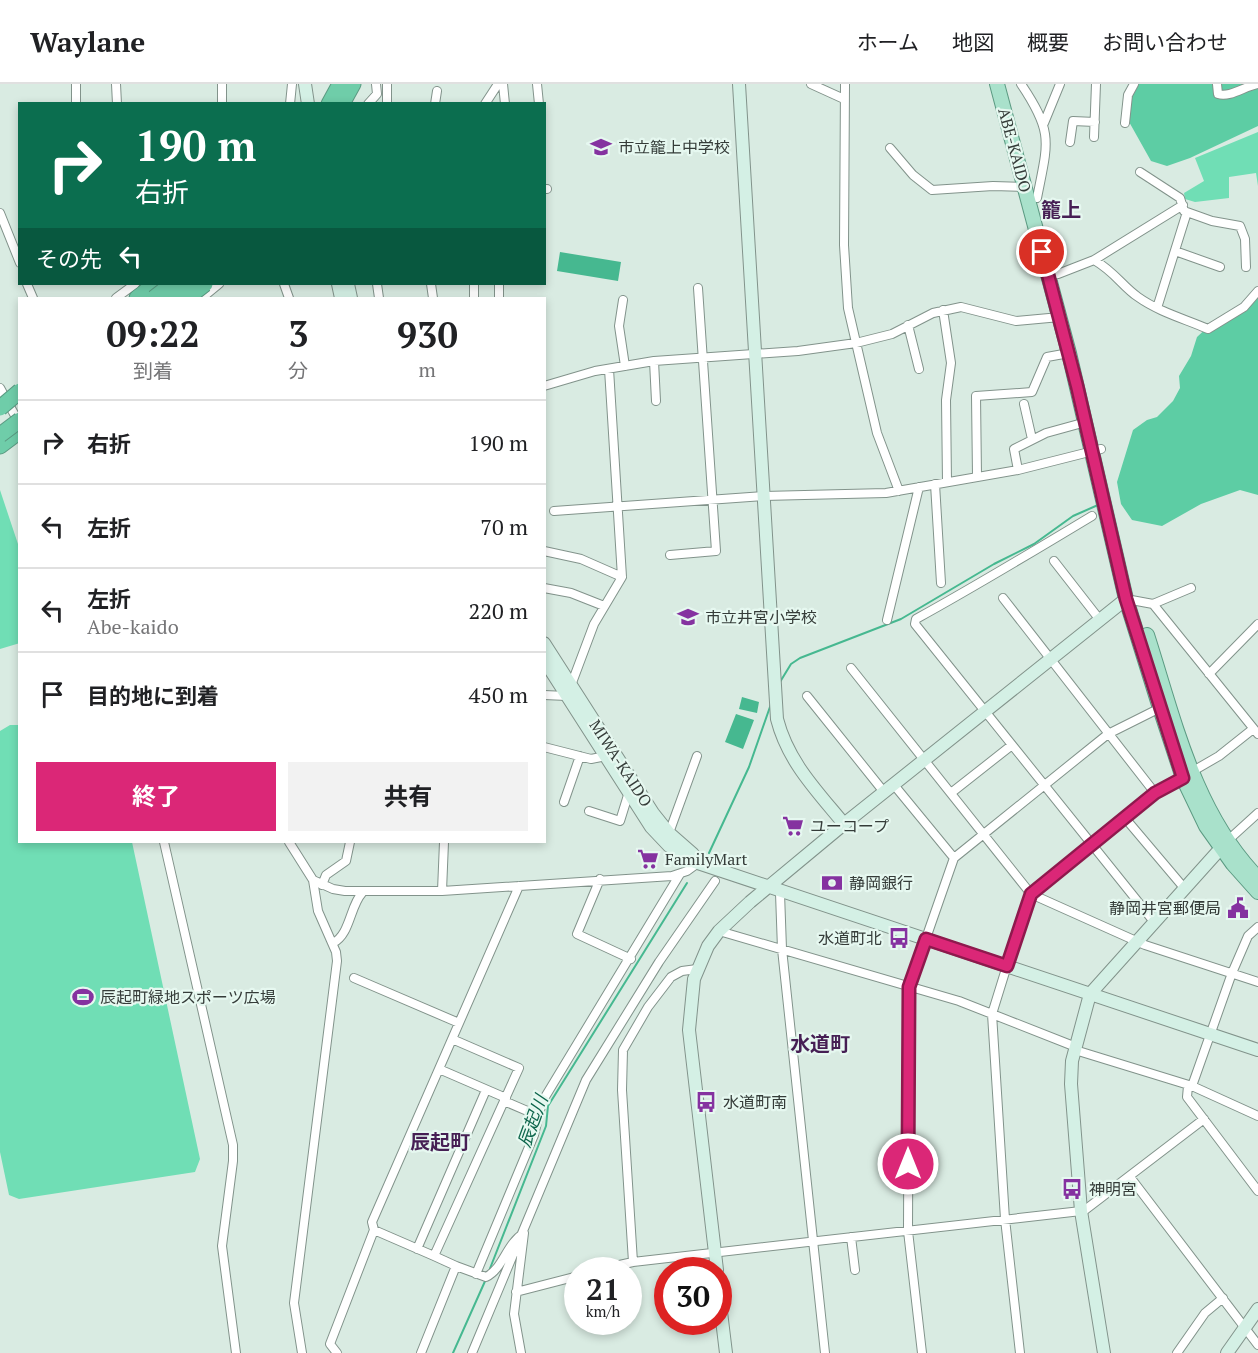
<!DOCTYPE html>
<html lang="ja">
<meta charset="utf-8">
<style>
:root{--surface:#fff;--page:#f2f2f2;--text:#202124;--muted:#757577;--line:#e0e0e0;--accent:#db2777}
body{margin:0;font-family:"PT Serif","Noto Sans JP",serif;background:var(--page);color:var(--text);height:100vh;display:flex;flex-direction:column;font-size:22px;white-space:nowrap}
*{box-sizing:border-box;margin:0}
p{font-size:20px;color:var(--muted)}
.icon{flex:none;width:33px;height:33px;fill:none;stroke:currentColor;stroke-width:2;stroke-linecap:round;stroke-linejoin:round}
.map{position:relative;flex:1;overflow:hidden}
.panel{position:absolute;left:18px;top:213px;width:528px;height:546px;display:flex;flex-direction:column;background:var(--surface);border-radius:0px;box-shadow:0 3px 9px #0003}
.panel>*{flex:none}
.hud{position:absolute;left:18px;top:18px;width:528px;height:183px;border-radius:0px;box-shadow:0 3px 9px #0003;background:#0b6e4f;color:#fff;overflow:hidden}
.speed{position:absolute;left:564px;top:1173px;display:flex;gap:12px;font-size:30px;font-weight:700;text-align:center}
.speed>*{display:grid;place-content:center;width:78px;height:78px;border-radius:50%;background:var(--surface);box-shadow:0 3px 9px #0003;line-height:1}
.speed small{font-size:15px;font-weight:400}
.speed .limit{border:9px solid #d22;background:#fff;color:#111}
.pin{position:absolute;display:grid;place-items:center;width:51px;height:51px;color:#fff;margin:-26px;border:3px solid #fff;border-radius:50%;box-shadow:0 2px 6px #0007}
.me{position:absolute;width:66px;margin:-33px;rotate:0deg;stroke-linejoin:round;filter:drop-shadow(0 0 4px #0008)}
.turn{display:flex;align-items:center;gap:21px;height:126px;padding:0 18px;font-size:27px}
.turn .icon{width:78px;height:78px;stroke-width:2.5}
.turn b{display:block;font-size:42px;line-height:51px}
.then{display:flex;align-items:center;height:57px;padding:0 18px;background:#0003;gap:12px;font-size:22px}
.eta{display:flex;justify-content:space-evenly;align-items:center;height:102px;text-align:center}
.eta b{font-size:36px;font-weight:700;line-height:42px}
.button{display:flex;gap:12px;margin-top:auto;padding:12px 18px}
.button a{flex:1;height:69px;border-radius:0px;background:var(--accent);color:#fff;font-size:24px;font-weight:700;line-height:69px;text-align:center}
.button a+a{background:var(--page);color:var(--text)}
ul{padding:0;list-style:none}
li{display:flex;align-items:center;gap:18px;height:84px;padding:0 18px;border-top:2px solid var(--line)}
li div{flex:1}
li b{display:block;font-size:22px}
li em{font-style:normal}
header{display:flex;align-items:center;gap:36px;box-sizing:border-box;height:84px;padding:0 30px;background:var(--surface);border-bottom:2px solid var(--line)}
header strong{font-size:28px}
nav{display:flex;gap:33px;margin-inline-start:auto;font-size:21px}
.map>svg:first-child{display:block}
.green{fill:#70deb5}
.forest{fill:#5dcda4}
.water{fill:#46b890}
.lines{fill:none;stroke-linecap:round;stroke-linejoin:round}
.stream{stroke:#46b890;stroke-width:2}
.street-casing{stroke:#82938b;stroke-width:10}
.secondary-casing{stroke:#82938b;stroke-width:14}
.primary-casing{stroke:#5b9a82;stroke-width:16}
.highway-casing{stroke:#5b9a82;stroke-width:17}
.street{stroke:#fff;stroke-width:8}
.secondary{stroke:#d4f0e5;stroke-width:12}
.primary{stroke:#a9e1cb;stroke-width:14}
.highway{stroke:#6fcda9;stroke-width:15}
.highway-bridge-casing{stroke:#5b9a82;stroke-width:17;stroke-linecap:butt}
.highway-bridge{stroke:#6fcda9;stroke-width:15}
.route-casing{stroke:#8e194d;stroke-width:15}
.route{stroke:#db2777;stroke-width:10}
.labels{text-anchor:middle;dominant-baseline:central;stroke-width:4.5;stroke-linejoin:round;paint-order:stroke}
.poi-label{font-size:16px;fill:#353c39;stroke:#e6f8f0;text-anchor:start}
.street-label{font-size:16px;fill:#353c39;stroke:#e6f8f0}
.water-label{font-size:18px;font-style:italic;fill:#0e664c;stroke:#e6f8f0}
.quarter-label{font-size:20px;font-weight:bold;fill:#461f54;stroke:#e6f8f0}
</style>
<header>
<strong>Waylane</strong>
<nav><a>ホーム</a><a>地図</a><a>概要</a><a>お問い合わせ</a></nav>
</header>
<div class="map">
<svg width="1258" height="1269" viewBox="0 0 1258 1269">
<rect width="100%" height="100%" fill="#d9ebe2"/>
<!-- green -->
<path class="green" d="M1258,48V102L1256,89L1229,93V114L1195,118L1185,115L1184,109L1204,97L1195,74Z
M0,406L19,463L20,559L0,565Z
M10,641H19L20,758H132L200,1075L195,1088L19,1115L9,1111L0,1068V647Z"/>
<!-- forest -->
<path class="forest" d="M1130,0H1258V42L1190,74L1167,82L1151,77L1128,36Z
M1258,203V411L1240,406L1201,420L1162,442L1132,436L1121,420L1117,398L1133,346L1147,336L1157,333L1173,317L1180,304L1179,292L1191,272L1197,253L1211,240L1245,218Z"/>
<!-- water -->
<path class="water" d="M560,168L621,178L618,197L557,187Z
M742,613L759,618L757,629L739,625Z
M736,630L754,636L743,665L725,658Z"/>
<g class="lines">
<!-- stream -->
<path class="stream" d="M780,598L791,580L800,574L901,535L994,480L1034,460L1073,432L1098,421
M709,769L749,683L771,620
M489,1187L546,1042L548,1022L687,799
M453,1269L486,1195"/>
<defs>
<path id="street" d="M76,0V20
M116,0L117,20
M503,0L505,20
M537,0L539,20
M811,0L844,15
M845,0L844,161L848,224L877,349L899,407
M1021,0C1054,49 1048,58 1037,114
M1217,0L1218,10C1230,14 1245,2 1258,0
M222,20V0
M290,20L292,0
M368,20L377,10L376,0
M387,20V0
M435,20L437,7
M485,20L498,0
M1044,39L1060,0
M1125,39L1128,11L1134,0
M1094,53L1096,0
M1070,58L1073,37L1095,38
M890,64L913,91L932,106L993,102L1025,103
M1140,88L1180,114L1184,127L1212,137L1240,142L1245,155L1246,183
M544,105H547
M0,129L20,179
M1175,167L1220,183
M1094,176L1183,121
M1058,190L1094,176C1115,188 1122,202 1138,213C1159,228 1185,235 1208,245L1244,223L1258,207
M27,200L33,214
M284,200L289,214
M377,200L379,214
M431,200L433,214
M116,214L135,200
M202,214L219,200
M474,214V200
M499,214V200
M623,216L619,242L625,282
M1157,224L1187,128
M943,226L951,279L946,316L947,398
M908,241L919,285
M654,277L656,317
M544,302L595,287L654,277L798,267L856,259L892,250L933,229L961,223L1016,237L1060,233
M0,304L19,339
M1024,320L1032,355
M1018,386L1014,365L1046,349L1086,338
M977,392L976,312L1032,308L1047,273L1069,269
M935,400L941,499
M554,427L764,412L886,409L1018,386L1101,365
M1092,432C1034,467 976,502 916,535L915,540L1155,839
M544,467L581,475L622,493
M670,471L716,467L698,204
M1054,477L1100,536
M544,504L571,509L604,522
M1003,514L1155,709
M1126,515L1153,520L1258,650
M1153,520L1191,504
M887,536L919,403
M851,584L1031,810L1145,861L1258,898
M1209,590L1258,540
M544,611L567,612L594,540L622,493L609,285
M807,612L884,708
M544,663L591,675L606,672
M894,701L954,774
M951,709L1012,661
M564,718L580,672
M589,727L620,737L629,708
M1125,734L1185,805
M669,749L697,672
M164,758L233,1061V1077L222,1162L236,1269
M289,758L313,796L333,805L345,807H442L672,792L687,787L698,779
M1225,759L1258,729
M600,795L577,850L631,875
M322,801L326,791L346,777L350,758
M442,807L444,758
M780,809L782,865L825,1269
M719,847L959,917L1076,963
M333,859C350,851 350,822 362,809
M354,894L459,939
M1075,966L1192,1002L1258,1032
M439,985L506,1014
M1188,1002L1187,1013L1258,1107
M1192,1002L1232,889L1248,852L1258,843
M504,1017L539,1032
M1130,1093L1258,1261
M1081,1129L1204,1035
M374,1146L434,1172
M851,1153L855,1186
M417,1165L486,1006
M633,1178L622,1006L623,966L648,923L671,893L682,887L697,885
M456,1182L486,1193C503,1185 506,1160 524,1149L514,1230L521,1269
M597,1186L633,1178L1081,1127
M476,1190L534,1051L542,1018L680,790
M516,1208L578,1192
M302,1269L294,1219L337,877L336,868L318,827L313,796
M337,1269L330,1260L374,1146L372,1138L519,802
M421,1269L456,1182L434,1172L519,984L452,955
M472,1269L586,996L659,878L715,797
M922,1269L908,1147L909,903L954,774L1108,650L1160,624
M1020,1269L1005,1135L992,930L1027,817L1031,810L1155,709L1219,672L1253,645
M1177,1269L1205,1229L1223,1214"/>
<path id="secondary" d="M305,0L308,20
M338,200L341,214
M348,200L351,214
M544,559L653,729L669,749L693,770
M544,576L651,743L669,762L695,778L1258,966
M844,740L1126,515
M717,1186L689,946L694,895L708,862L719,847L750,818L844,740C817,707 788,678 777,635L739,0
M718,1203L726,1269
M1104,1269L1081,1127L1071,1000L1072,977L1090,910L1221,764
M1227,1269L1258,1225"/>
<path id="primary" d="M997,0L1069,269L1126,515L1160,624L1183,694L1206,742L1233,780L1258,808
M1147,551C1174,635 1194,728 1257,793"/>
<path id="highway" d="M329,20L340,0
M342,20L353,0
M137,214L155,200
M0,362L20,347"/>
</defs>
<!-- street casing -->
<use href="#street" class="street-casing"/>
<!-- secondary casing -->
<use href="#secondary" class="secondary-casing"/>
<!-- primary casing -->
<use href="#primary" class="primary-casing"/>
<!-- highway casing -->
<use href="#highway" class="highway-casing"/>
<!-- street -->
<use href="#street" class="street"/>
<!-- secondary -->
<use href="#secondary" class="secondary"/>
<!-- primary -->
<use href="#primary" class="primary"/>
<!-- highway -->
<use href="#highway" class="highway"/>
<defs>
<path id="highway-bridge" d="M154,214L172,200
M170,214L188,200
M187,214L205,200
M0,324L20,307
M0,351L20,336"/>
</defs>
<!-- highway-bridge casing -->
<use href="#highway-bridge" class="highway-bridge-casing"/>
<!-- highway-bridge -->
<use href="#highway-bridge" class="highway-bridge"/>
</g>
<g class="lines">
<defs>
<path id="route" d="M908,1080L909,903L926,855L1007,882L1031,810L1155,709L1183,694L1126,515L1077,302L1042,168"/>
</defs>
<!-- route casing -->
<use href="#route" class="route-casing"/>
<!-- route -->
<use href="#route" class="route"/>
</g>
<!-- icons -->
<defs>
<symbol id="school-bare" viewBox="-9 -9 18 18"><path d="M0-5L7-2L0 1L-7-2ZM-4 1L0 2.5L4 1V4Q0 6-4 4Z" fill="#8532a0" stroke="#e6f8f0" stroke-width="2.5" paint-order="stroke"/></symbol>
<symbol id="supermarket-bare" viewBox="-9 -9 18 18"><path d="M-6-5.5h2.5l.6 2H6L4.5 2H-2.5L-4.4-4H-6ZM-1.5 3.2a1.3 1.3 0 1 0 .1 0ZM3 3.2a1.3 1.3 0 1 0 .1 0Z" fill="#8532a0" stroke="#e6f8f0" stroke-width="2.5" paint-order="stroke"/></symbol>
<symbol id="bank-bare" viewBox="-9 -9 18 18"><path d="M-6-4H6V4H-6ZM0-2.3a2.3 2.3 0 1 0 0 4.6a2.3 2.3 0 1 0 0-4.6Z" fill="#8532a0" stroke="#e6f8f0" stroke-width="2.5" paint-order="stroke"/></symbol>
<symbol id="civic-bare" viewBox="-9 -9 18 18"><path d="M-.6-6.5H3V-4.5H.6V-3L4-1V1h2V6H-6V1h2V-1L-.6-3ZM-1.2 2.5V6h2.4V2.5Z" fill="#8532a0" stroke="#e6f8f0" stroke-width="2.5" paint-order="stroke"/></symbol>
<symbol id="bus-bare" viewBox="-9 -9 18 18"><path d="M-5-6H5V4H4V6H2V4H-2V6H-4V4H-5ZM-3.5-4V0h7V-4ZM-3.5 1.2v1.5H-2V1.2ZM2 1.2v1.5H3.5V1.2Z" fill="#8532a0" stroke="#e6f8f0" stroke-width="2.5" paint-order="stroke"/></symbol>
<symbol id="stadium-bare" viewBox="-9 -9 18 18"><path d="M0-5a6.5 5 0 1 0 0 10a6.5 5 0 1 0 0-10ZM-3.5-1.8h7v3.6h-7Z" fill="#8532a0" stroke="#e6f8f0" stroke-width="2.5" paint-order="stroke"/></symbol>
</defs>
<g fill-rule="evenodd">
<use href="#school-bare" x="586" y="48" width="30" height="30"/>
<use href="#school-bare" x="673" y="518" width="30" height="30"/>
<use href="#supermarket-bare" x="778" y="727" width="30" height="30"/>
<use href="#supermarket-bare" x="633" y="760" width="30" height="30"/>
<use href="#bank-bare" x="817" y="784" width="30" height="30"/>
<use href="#civic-bare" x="1223" y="809" width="30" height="30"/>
<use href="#bus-bare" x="884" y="839" width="30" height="30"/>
<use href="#stadium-bare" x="68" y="898" width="30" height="30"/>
<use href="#bus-bare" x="691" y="1003" width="30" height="30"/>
<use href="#bus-bare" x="1057" y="1090" width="30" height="30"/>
</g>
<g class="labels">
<!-- poi labels -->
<g class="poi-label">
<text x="618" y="63">市立籠上中学校</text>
<text x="705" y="533">市立井宮小学校</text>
<text x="810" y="742">ユーコープ</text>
<text x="665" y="775">FamilyMart</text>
<text x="849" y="799">静岡銀行</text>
<text x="1221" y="824" text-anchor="end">静岡井宮郵便局</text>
<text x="882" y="854" text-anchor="end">水道町北</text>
<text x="100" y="913">辰起町緑地スポーツ広場</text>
<text x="723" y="1018">水道町南</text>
<text x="1089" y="1105">神明宮</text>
</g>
<!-- street labels -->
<g class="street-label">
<text transform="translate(1015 66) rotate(75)">ABE-KAIDO</text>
<text transform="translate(621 679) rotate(57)">MIWA-KAIDO</text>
</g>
<!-- water labels -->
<g class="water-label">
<text transform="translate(532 1037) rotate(-70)">辰起川</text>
</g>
<!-- quarter labels -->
<g class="quarter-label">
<text x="1061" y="125">籠上</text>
<text x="820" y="959">水道町</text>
<text x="440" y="1057">辰起町</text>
</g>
</g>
</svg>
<div class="speed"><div>21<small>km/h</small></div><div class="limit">30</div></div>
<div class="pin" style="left:1042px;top:168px;background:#d93025"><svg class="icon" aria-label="arrive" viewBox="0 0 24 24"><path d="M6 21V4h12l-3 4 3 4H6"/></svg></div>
<svg class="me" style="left:908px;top:1080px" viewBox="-20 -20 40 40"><circle r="17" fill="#db2777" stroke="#fff" stroke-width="3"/><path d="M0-11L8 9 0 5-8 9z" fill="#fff"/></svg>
<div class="hud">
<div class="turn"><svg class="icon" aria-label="right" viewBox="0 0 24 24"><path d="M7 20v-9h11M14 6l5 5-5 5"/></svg><div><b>190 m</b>右折</div></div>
<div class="then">その先<svg class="icon" aria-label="left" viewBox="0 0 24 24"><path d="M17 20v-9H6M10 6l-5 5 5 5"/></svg></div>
</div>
<section class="panel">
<div class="eta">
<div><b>09:22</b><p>到着</p></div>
<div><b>3</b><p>分</p></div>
<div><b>930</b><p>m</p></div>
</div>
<ul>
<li><svg class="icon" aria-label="right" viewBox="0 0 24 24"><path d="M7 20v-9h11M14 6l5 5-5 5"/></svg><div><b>右折</b></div><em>190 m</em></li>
<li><svg class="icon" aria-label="left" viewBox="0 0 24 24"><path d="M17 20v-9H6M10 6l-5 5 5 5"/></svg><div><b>左折</b></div><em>70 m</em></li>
<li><svg class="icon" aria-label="left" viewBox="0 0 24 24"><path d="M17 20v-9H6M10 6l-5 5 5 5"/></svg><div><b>左折</b><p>Abe-kaido</p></div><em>220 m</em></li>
<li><svg class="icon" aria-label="arrive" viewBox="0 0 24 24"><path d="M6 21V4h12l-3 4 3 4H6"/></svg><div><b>目的地に到着</b></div><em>450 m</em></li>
</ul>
<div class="button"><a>終了</a><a>共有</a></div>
</section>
</div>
